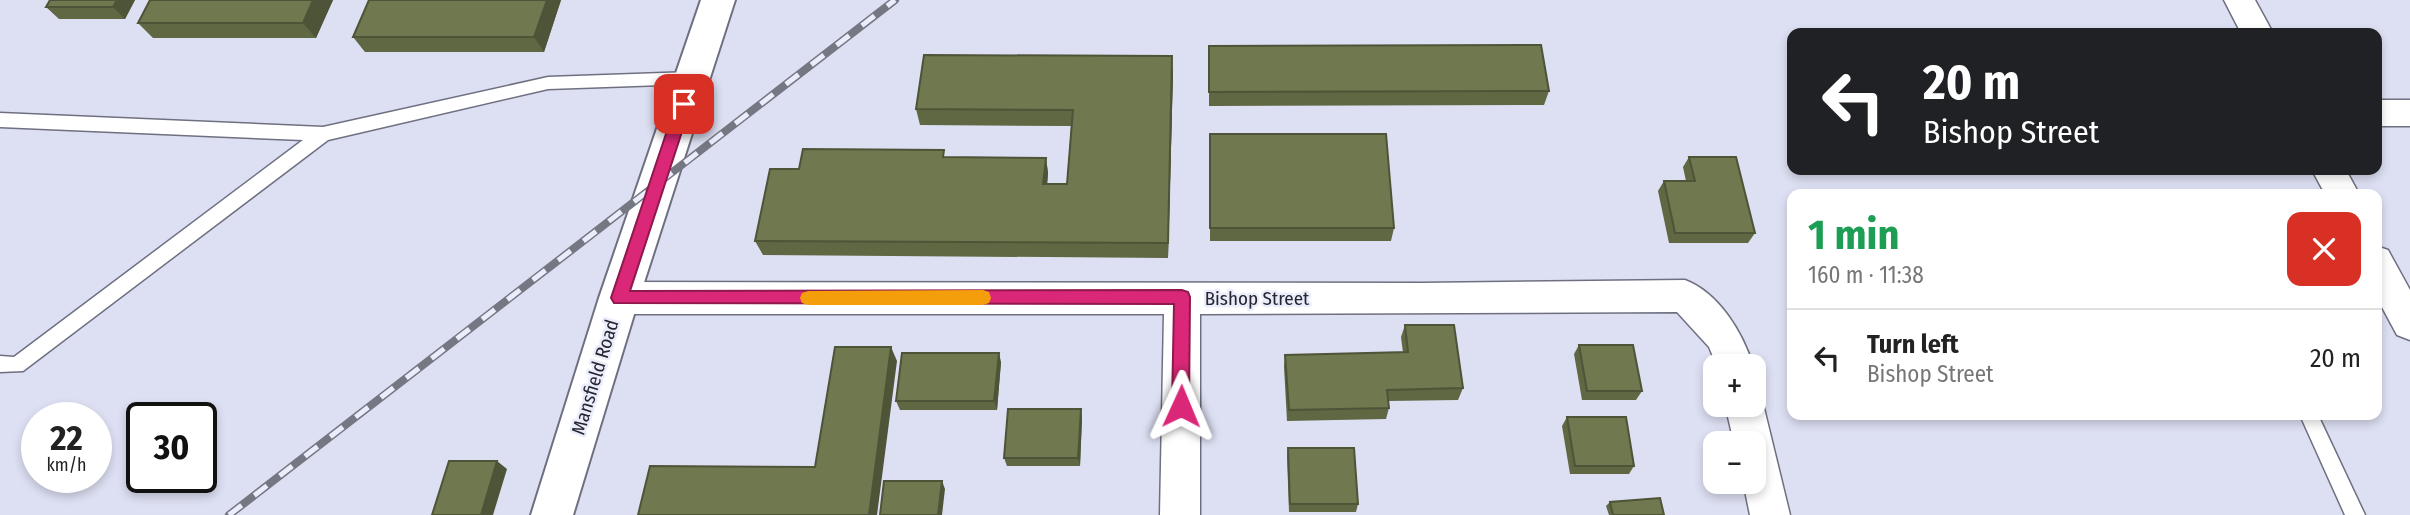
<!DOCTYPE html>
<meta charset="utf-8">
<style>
:root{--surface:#fff;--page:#f2f2f2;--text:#222;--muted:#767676;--line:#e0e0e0}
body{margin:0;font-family:"Fira Sans Condensed",sans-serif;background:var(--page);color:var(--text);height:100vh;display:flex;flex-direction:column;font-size:26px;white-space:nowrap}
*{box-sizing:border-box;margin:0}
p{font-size:23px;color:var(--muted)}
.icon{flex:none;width:38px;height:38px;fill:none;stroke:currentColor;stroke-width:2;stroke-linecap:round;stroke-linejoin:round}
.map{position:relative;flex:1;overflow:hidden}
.panel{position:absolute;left:1787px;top:189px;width:595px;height:231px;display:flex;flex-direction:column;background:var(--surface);border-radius:14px;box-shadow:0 4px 10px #0003}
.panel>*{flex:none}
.hud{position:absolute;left:1787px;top:28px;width:595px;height:147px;border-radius:14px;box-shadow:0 4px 10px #0003;background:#202124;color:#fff;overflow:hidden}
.controls{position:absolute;left:1703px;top:354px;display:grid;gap:14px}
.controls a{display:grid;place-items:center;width:63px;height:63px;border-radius:14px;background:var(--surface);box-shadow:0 4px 10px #0003;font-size:35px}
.speed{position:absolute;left:21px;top:402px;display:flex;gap:14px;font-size:35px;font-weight:700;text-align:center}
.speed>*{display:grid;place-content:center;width:91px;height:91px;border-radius:50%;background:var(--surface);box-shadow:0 4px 10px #0003;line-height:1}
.speed small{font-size:18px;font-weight:400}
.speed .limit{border:4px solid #111;border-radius:10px;background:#fff;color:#111}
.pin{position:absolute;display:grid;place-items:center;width:60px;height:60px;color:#fff;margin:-30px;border-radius:14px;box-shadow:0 4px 10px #0006}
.me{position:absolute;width:77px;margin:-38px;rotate:1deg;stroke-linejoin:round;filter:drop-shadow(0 0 5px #0008)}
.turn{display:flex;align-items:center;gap:24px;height:147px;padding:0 21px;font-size:32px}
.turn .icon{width:91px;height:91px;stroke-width:2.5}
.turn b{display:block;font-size:49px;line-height:60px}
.round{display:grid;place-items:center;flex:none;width:74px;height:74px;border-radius:14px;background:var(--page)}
.headline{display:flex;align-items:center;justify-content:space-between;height:119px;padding:0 21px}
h1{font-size:42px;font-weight:700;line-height:52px;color:#1e9e55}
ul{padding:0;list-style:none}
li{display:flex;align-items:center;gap:21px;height:98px;padding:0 21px;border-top:2px solid var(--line)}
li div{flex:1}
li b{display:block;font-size:26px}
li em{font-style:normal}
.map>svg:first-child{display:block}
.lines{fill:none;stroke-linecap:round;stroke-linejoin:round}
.lane-casing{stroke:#6e7081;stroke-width:3}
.street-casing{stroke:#6e7081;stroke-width:3}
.secondary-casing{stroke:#6e7081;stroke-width:4}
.lane{fill:#fff;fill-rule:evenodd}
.street{fill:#fff;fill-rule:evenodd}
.secondary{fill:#fff;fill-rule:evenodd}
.rail-casing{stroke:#757783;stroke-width:8}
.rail{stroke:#ebedfd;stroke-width:5;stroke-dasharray:16;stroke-linecap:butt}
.wall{fill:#5f6743}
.shaded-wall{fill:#4e5437}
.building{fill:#6f784e;stroke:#4e5437;stroke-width:2}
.route{fill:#db2777;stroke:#8e194d;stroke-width:2}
.slow{fill:#f59e0b}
.labels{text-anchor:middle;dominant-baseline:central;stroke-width:5;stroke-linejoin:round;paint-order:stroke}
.street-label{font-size:19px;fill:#25262e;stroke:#ebedfd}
</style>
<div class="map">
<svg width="2410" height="515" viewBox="0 0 2410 515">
<rect width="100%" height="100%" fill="#dde0f3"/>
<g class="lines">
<defs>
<path id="lane" d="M692,72L700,78L692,84L548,89L328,140L23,371L0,372V356L14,357L303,140L0,127V113L323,127L548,77Z
M2300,415H2318L2365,515H2345Z"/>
<path id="street" d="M2224,0H2255L2273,33H2241Z
M2376,100H2410V126H2376Z
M2312,170H2346L2359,194H2325Z
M2376,246L2388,250L2410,290V340L2397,335L2376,296Z
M1685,280C1719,293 1743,333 1753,366H1717L1709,347L1677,312L1200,314V515H1160L1164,314H619L606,309L601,298L606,287L619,282L1422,283Z
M1754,391L1757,392L1763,404L1790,515H1750L1743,481H1754V443H1734L1725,404H1754Z"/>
<path id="secondary" d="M701,0H735L639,298L573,515H531L599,298Z"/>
</defs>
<!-- lane casing -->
<use href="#lane" class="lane-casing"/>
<!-- street casing -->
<use href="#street" class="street-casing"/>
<!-- secondary casing -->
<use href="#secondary" class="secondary-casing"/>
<!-- lane -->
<use href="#lane" class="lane"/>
<!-- street -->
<use href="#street" class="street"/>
<!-- secondary -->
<use href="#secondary" class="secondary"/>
<defs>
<path id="rail" d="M229,515L895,0"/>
</defs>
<!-- rail casing -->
<use href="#rail" class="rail-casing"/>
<!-- rail -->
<use href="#rail" class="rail"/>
</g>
<!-- wall -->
<path class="wall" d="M135,0L125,19H59L46,7Z
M150,0H333L316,38H153L138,23Z
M369,0H561L544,52H365L353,37Z
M1209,46L1549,91L1544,105L1209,106Z
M1173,73L1168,258L763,255L755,241L799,169L1046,158L1048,173L1047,184H1067L1071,126L920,125L916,109Z
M1210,134L1394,228L1391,241H1210Z
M1689,157L1755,233L1748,243H1669L1658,191L1664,181H1686L1683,167Z
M1405,325L1463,388L1458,400L1388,401L1389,408L1386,419L1287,421L1284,367L1285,355L1403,353L1401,337Z
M1579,345L1642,391L1636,400H1582L1574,354Z
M1001,362L997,410H900L896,401Z
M1081,409L1082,418L1080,466H1007L1004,458Z
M1567,417L1634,466L1629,474H1570L1562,426Z
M1288,448L1358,504L1356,512H1289L1287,456Z
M1610,502L1664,515H1609L1606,506Z"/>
<!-- shaded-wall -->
<path class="shaded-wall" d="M117,0H135L125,19L113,7Z
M313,0H333L316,38L303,23Z
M547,0H561L544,52L534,37Z
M1172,56L1173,73L1168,258V243Z
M1046,158L1048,173L1046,200L1043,184Z
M891,347L897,361L877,515H869Z
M999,353L1001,362L997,410L994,401Z
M1081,409L1082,418L1080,466L1078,458Z
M497,461L507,469L493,515H481Z
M942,481L945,489L942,515H938Z"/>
<!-- building -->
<path class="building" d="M50,0H117L113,7H46Z
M150,0H313L303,23H138Z
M369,0H547L534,37H353Z
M1541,45L1549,91L1209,92V46Z
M924,55L1172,56L1168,243L755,241L770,169H799L803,149L944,150L943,157L1046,158L1043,184H1067L1073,110L916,109Z
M1210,134H1386L1394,228H1210Z
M1689,157H1736L1755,233H1675L1664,181H1695Z
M1405,325H1454L1463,388L1387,390L1389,408L1289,410L1285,355L1408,352Z
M1579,345H1633L1642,391H1587Z
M835,347H891L869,515H638L650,466L815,467Z
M902,353H999L994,401H896Z
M1008,409H1081L1078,458H1004Z
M1567,417H1626L1634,466H1575Z
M1288,448H1354L1358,504H1290Z
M449,461H497L481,515H432Z
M884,481H942L938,515H880Z
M1660,498L1664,515H1613L1610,502Z"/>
<!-- route -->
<path class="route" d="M684,98L691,104L630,291L1182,290L1188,292L1190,297L1189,406L1187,412L1181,414L1175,412L1172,406L1174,304L614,303L611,298L676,104Z"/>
<!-- slow -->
<path class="slow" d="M983,290L989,292L991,298L989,303L983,305H808L802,303L800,298L802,293L808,291Z"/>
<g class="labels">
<!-- street labels -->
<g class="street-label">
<text x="1257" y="298">Bishop Street</text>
<text transform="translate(595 377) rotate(-73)">Mansfield Road</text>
</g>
</g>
</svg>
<div class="controls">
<a>+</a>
<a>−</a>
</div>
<div class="speed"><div>22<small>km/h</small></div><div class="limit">30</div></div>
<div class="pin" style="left:684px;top:104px;background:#d93025"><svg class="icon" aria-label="arrive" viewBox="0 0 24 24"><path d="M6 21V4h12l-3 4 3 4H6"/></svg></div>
<svg class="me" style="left:1181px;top:406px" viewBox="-20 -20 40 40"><path d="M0-17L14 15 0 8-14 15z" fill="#db2777" stroke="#fff" stroke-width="4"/></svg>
<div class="hud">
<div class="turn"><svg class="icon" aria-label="left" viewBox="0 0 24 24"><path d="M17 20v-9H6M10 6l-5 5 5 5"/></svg><div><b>20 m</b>Bishop Street</div></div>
</div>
<section class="panel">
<div class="headline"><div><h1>1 min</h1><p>160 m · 11:38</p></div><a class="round" style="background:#d93025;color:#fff"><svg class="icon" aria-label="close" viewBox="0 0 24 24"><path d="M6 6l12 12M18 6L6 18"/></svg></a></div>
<ul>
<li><svg class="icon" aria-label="left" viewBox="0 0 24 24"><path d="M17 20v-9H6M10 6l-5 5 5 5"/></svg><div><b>Turn left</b><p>Bishop Street</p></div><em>20 m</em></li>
</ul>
</section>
</div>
